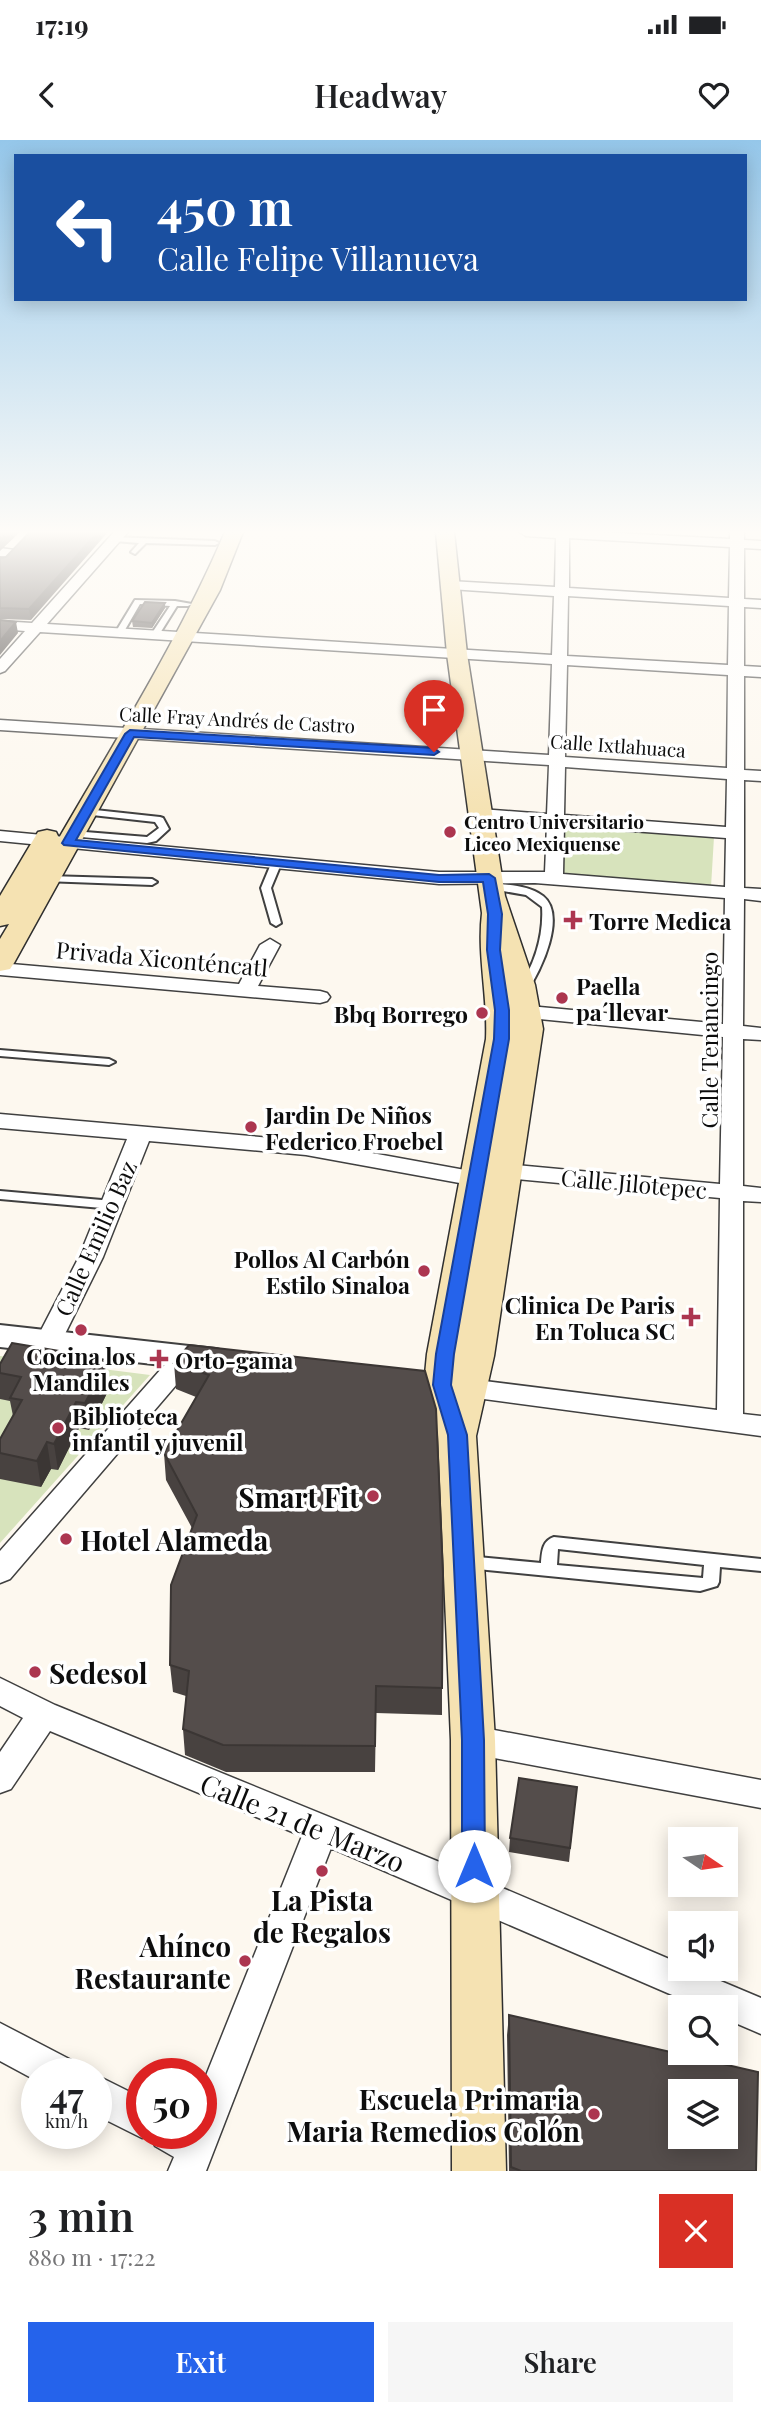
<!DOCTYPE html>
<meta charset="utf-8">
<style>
:root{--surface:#fff;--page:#f6f6f6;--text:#202124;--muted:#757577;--accent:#2563eb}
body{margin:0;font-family:"Playfair Display",serif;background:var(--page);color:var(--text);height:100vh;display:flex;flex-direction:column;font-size:26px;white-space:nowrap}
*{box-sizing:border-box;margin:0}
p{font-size:23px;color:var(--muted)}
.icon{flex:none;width:38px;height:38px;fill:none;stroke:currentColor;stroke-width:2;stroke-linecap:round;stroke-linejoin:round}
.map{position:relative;height:2031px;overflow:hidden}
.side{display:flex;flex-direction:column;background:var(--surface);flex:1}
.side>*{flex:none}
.banner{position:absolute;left:14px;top:14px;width:733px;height:147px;border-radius:0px;box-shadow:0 4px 18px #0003;background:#1a4fa0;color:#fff;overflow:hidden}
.needle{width:46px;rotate:103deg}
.tools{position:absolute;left:668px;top:1687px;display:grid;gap:14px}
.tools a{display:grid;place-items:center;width:70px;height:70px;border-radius:0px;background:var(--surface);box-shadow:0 4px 18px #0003;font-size:35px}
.speed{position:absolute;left:21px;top:1918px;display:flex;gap:14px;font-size:35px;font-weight:700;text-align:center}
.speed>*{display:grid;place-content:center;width:91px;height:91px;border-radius:50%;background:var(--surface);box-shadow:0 4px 18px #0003;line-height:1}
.speed small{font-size:18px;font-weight:400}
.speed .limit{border:10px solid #d22;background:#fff;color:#111}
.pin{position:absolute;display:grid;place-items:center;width:60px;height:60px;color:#fff;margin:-72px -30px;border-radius:50% 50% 50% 0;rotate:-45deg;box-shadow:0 0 7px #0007}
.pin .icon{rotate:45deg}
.me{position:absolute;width:77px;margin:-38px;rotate:0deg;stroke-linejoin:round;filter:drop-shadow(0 0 5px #0008)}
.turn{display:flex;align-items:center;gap:24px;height:147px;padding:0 28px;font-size:32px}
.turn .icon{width:91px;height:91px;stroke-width:2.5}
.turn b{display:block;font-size:49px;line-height:60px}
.round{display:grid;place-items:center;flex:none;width:74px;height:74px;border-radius:0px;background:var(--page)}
.headline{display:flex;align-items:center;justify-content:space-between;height:119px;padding:0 28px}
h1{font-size:42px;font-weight:600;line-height:52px}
.primary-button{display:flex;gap:14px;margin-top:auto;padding:14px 28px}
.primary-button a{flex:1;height:80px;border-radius:0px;background:var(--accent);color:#fff;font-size:28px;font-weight:600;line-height:80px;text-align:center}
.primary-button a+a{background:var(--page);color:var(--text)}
.status{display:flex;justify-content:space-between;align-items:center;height:49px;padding:0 35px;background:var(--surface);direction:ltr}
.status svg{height:19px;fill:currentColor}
header{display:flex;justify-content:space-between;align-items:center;height:91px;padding:0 28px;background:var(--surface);font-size:32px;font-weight:600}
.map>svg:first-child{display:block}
.green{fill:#d7e3bc}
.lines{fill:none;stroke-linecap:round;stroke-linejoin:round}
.service-casing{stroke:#404040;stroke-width:4}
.minor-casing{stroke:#404040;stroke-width:3}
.tertiary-casing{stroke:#404040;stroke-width:4}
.secondary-casing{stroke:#2f2f2f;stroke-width:3}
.service{fill:#fff;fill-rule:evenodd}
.minor{fill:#fff;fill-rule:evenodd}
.tertiary{fill:#fff;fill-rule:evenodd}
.secondary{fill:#f5e2b2;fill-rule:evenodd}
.wall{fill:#484240}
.shaded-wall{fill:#3b3634}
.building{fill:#544d4b;stroke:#3b3634;stroke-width:2;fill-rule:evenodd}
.route{fill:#2563eb;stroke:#184099;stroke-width:2}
.poi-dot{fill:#ac3650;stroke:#fff;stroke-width:2.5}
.labels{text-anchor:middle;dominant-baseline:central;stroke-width:7;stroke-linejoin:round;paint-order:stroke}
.far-street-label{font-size:19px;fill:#0d0d0d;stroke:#fff}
.far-poi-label{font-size:19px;font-weight:bold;fill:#0d0d0d;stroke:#fff;text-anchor:start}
.poi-label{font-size:23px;font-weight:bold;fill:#0d0d0d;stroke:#fff;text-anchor:start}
.street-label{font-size:23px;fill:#0d0d0d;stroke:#fff}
.near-poi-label{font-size:28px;font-weight:bold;fill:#0d0d0d;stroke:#fff;text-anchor:end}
.near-street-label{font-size:28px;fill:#0d0d0d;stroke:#fff}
</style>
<div class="status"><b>17:19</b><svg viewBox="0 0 49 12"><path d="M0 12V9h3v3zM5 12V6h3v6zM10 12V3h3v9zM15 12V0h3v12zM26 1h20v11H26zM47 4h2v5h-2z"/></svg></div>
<header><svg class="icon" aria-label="back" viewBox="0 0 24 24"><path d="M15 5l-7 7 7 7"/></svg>Headway<svg class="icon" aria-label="heart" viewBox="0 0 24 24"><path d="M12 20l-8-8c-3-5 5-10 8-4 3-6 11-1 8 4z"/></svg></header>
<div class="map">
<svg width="761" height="2031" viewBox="0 0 761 2031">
<rect width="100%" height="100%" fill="#fdf8ef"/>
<!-- green -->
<path class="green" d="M559,686L714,697L711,747L558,737Z
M0,1216L150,1235L0,1403Z"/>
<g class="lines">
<defs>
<path id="service" d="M112,397L215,401L219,403L215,405L146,403L135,414L131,412L139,403L115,401L111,399Z
M135,460L175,461L192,464L188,466H177L157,498H154L150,496L170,466L140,464L122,495H116L115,493Z
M86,669L160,677L163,678L169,689L156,701L147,703L70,696L68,694L73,691L147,697L159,688L155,682L83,674L81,672Z
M276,721L281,724L271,748L281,783L276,786L271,783L261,748L271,724Z
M48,736L152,739L157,742L152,745L44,741V737Z
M490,743C507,745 528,745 543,756C567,775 541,831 527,851H519L518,849C534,826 544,796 542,767L526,755L486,748L485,746Z
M0,910L109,919L115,922L109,925L0,916Z
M0,1051L113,1061L119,1065L113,1069L0,1059Z
M554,1397L761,1419V1431L720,1427L719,1442L717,1446L700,1451L467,1428L461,1426L459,1422L461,1418L467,1416L541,1423C542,1412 542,1401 554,1397ZM558,1409L704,1425L703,1438L557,1425Z"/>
<path id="minor" d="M114,392H128L47,484L552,515L554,456L450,449L443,445L450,441L555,447L556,398L526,396L519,392H597L730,399V392H744V400L761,401V409L744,408V459L761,460V468L744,467V526L761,527V537L744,536V630L761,631V641L744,640V748L761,749V761L744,759L743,886L761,888V900L743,899V1046L761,1048V1062L743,1061V1274L761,1276V1296L469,1257L460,1255L456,1248L460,1241L469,1239L717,1270L720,1058L506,1038L498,1036L495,1031L498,1026L506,1024L720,1044L723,897L529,878L522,876L519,872L522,868L529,866L723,884L725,758L535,743L439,744L0,701V691L439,732H545L547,684L481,679L472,674L481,669L547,674L549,625L0,590V580L549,615L552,524L40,492L5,531L0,533V519L25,491L0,489V481L32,483ZM569,398L730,407L729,458L569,448ZM568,456L729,466L728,525L567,516ZM567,525L728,535L727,628L565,617ZM565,627L727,639L726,687L564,675ZM564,686L726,698L725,747L563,734Z
M0,408L15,410L17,413L10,417L0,416Z
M270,799L280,805L258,846L320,851L327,853L330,857L327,861L320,863L0,835V823L239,844L260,805Z
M0,974L306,1001L476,1032L484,1034L488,1039L484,1044L476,1046L306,1015L149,1001L103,1117L61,1202L57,1208L48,1211L39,1208L35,1202L79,1117L127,999L0,988Z
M186,1208L195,1211L199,1217L195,1223L10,1439L0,1443V1411L177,1211Z
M0,1538L55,1565L486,1741L681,1824V1829H692L761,1858V1894L726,1879V1867H700L331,1708L206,2031H168L174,2017L155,2006L150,1995L142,1998L96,1975V1935L142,1958V1993H201V1948L302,1696L50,1591L11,1649L0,1653V1612L23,1578L0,1566Z
M473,1586L761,1640V1668L473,1614L462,1610L457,1600L462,1590Z
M0,1883L73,1921L78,1934H37V1941L0,1921Z"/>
<path id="tertiary" d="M0,1185L216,1209L227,1212L232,1220L227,1228L216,1231L0,1207Z"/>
<path id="secondary" d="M225,392H243L220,450L14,823L10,829L0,831V799L9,784L0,786V756L38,692L47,690L56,692L59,698C117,598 179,499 225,392Z
M436,392H454L467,514L505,756L535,845L543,889L494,1216L476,1296L495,1600L506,2031H452L451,1600L438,1295L424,1245L427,1214L486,899C488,857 477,815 482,773L447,514Z"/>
</defs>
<!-- service casing -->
<use href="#service" class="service-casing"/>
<!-- minor casing -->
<use href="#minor" class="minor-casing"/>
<!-- tertiary casing -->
<use href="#tertiary" class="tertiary-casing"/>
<!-- secondary casing -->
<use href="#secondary" class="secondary-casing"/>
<!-- service -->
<use href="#service" class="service"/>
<!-- minor -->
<use href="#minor" class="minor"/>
<!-- tertiary -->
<use href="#tertiary" class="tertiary"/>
<!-- secondary -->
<use href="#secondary" class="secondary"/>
</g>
<!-- wall -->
<path class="wall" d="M30,392L31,480L0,479V418L6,417Z
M165,463V468L152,488L133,487L132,481Z
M189,1205L442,1548V1575L376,1573L375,1632H226L185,1615L183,1589L186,1556L173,1552L170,1525L192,1388L166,1340L164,1313L196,1257L176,1249L174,1223Z
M0,1224L108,1251L89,1290L79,1288L58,1330L51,1329L41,1347L0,1339V1299L13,1276L10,1261L0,1259Z
M577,1647L569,1722L509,1712L510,1698Z
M509,1875L756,2031H509L507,1895Z"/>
<!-- shaded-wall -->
<path class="shaded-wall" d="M8,392H20L0,411V400Z
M98,392H108L31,480L29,469Z
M165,463V468L152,488V483Z
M16,482L18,493L0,515V501Z
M105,1225L108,1251L89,1290L85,1263Z
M76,1262L79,1288L58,1330L54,1304Z
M47,1302L51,1329L41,1347L37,1321Z"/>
<!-- building -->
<path class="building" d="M0,392H8L0,400Z
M30,392H98L29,469L0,468V418L6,417Z
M145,462L165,463L152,483L132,481Z
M0,480L16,482L0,501Z
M12,1203L100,1218L105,1225L85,1263L76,1262L54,1304L47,1302L37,1321L0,1313V1299L22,1260L10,1258L21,1237L0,1233V1224Z
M189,1205L425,1231L436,1269L443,1434L442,1548L376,1546L375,1606L223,1605L183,1589L189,1531L170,1525L171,1445L197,1375L164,1313L209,1235L174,1223Z
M519,1638L577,1647L570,1708L510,1698Z
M509,1875L758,1932L756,2031H521L511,2027ZM681,1951H726V1997H681Z"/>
<!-- sky -->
<linearGradient id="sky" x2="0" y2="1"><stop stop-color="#95c7ea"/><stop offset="0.58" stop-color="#fefcf8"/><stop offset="1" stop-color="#fefcf8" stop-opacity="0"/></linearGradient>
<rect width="761" height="676" fill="url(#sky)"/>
<!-- route -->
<path class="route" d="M130,590L434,608L439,612L434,615L134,597L76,700L439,735L489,734L495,738L502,774L500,810L509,870V899L454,1214L451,1245L467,1295L484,1600L485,1726L482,1734L474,1737L465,1734L462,1726V1600L448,1295L433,1245L436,1214L494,899L495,870L487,810L488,774L483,742H439L64,705L62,703L125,594Z"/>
<!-- markers -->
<g class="poi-dot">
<circle cx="450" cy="692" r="7"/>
<path d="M569.5 769.5h7v7h7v7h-7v7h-7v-7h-7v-7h7z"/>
<circle cx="562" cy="858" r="7"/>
<circle cx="482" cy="873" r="7"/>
<circle cx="251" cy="987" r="7"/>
<circle cx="424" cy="1131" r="7"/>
<path d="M687.5 1166.5h7v7h7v7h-7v7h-7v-7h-7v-7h7z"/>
<circle cx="81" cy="1190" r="7"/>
<path d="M155.5 1208.5h7v7h7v7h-7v7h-7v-7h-7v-7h7z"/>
<circle cx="58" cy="1288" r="7"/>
<circle cx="373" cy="1356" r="7"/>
<circle cx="66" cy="1399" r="7"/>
<circle cx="35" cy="1532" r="7"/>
<circle cx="322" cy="1731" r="7"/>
<circle cx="245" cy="1821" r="7"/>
<circle cx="594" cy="1974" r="7"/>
</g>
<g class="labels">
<!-- far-street labels -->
<g class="far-street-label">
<text transform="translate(237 579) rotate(3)">Calle Fray Andrés de Castro</text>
<text transform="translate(618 605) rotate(4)">Calle Ixtlahuaca</text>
</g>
<!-- far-poi labels -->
<g class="far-poi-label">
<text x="464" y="681">Centro Universitario<tspan x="464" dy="22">Liceo Mexiquense</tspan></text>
</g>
<!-- poi labels -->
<g class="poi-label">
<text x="589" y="780">Torre Medica</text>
<text x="576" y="845">Paella<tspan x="576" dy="26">pa´llevar</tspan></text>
<text x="468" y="873" text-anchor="end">Bbq Borrego</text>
<text x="265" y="974">Jardin De Niños<tspan x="265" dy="26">Federico Froebel</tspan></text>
<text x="410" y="1118" text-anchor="end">Pollos Al Carbón<tspan x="410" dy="26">Estilo Sinaloa</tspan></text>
<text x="675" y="1164" text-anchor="end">Clinica De Paris<tspan x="675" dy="26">En Toluca SC</tspan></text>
<text x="81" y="1215" text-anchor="middle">Cocina los<tspan x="81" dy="26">Mandiles</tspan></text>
<text x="175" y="1219">Orto-gama</text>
<text x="72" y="1275">Biblioteca<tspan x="72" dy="26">infantil y juvenil</tspan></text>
</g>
<!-- street labels -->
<g class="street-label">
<text transform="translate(162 818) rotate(5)">Privada Xiconténcatl</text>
<text transform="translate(708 900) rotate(-90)">Calle Tenancingo</text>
<text transform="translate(634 1043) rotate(5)">Calle Jilotepec</text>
<text transform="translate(95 1098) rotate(-66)">Calle Emilio Baz</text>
</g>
<!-- near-poi labels -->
<g class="near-poi-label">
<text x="359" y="1356">Smart Fit</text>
<text x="80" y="1399" text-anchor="start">Hotel Alameda</text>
<text x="49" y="1532" text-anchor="start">Sedesol</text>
<text x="322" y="1759" text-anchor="middle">La Pista<tspan x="322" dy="32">de Regalos</tspan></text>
<text x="231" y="1805">Ahínco<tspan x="231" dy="32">Restaurante</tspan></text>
<text x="580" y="1958">Escuela Primaria<tspan x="580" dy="32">Maria Remedios Colón</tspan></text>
</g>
<!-- near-street labels -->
<g class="near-street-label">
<text transform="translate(303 1682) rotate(22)">Calle 21 de Marzo</text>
</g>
</g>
</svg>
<div class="tools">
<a><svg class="needle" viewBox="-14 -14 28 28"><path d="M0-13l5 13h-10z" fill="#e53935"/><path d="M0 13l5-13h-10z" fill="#757577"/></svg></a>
<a><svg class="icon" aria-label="sound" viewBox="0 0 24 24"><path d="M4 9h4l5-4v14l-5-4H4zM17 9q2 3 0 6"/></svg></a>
<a><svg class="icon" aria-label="search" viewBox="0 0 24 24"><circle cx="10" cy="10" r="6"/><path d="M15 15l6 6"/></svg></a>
<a><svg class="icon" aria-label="layers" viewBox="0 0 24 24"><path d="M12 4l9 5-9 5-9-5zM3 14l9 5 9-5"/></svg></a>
</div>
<div class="speed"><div>47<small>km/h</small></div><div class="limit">50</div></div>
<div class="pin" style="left:434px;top:612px;background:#d93025"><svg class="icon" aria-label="arrive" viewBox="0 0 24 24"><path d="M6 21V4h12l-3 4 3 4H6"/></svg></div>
<svg class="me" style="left:474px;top:1726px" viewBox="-20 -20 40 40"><circle r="19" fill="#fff"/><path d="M0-13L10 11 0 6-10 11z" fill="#2563eb"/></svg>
<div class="banner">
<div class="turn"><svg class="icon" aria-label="left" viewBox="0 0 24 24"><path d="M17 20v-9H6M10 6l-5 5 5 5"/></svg><div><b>450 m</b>Calle Felipe Villanueva</div></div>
</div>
</div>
<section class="side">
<div class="headline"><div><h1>3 min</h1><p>880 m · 17:22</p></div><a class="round" style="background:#d93025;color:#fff"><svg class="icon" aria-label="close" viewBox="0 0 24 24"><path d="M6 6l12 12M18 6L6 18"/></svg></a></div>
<div class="primary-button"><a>Exit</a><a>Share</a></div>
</section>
